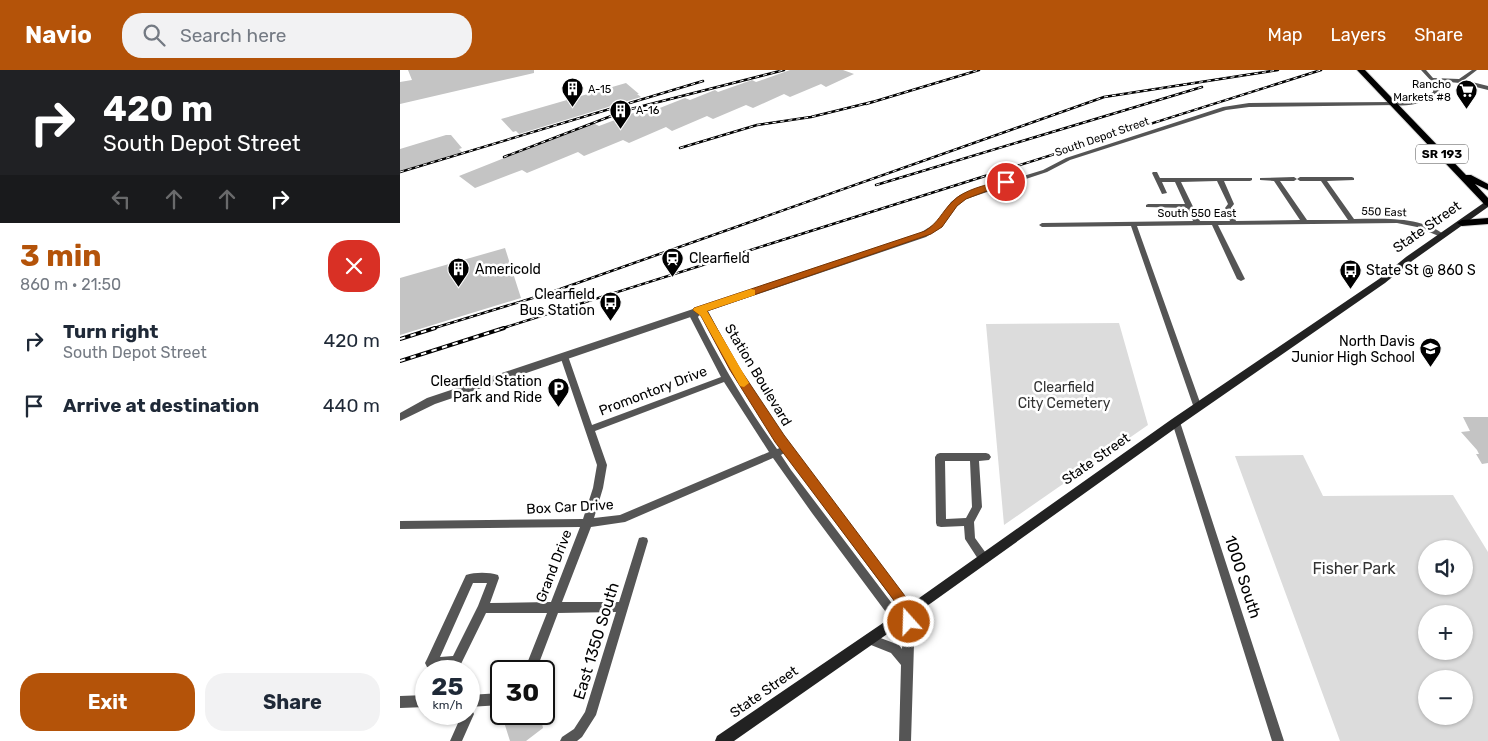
<!DOCTYPE html>
<meta charset="utf-8">
<style>
:root{--surface:#fff;--page:#f2f2f3;--text:#1f2937;--muted:#747a83;--accent:#b45309}
body{margin:0;font-family:Rubik,sans-serif;background:var(--page);color:var(--text);height:100vh;display:flex;flex-direction:column;font-size:19px;white-space:nowrap}
*{box-sizing:border-box;margin:0}
p{font-size:16px;color:var(--muted)}
.icon{flex:none;width:28px;height:28px;fill:none;stroke:currentColor;stroke-width:2;stroke-linecap:round;stroke-linejoin:round}
.map{position:relative;flex:1;overflow:hidden}
.panel{display:flex;flex-direction:column;background:var(--surface);width:400px}
.panel>*{flex:none}
.guide{background:#202124;color:#fff;overflow:hidden}
.fabs{position:absolute;left:1018px;top:470px;display:grid;gap:10px}
.fabs a{display:grid;place-items:center;width:55px;height:55px;border-radius:50%;background:var(--surface);box-shadow:0 1px 4px #0004;font-size:25px}
.speed{position:absolute;left:15px;top:590px;display:flex;gap:10px;font-size:25px;font-weight:700;text-align:center}
.speed>*{display:grid;place-content:center;width:65px;height:65px;border-radius:50%;background:var(--surface);box-shadow:0 1px 4px #0004;line-height:1}
.speed small{font-size:12px;font-weight:400}
.speed .limit{border:2px solid #111;border-radius:8px;background:#fff;color:#111}
.pin{position:absolute;display:grid;place-items:center;width:42px;height:42px;color:#fff;margin:-21px;border:2px solid #fff;border-radius:50%;box-shadow:0 1px 5px #0007}
.me{position:absolute;width:55px;margin:-28px;rotate:340deg;stroke-linejoin:round;filter:drop-shadow(0 0 4px #0008)}
.turn{display:flex;align-items:center;gap:18px;height:105px;padding:0 20px;font-size:22px}
.turn .icon{width:65px;height:65px;stroke-width:2.5}
.turn b{display:block;font-size:35px;line-height:42px}
.lanes{display:flex;align-items:center;height:48px;padding:0 20px;background:#0003;justify-content:center;gap:25px;direction:ltr}
.lanes .off{opacity:.35}
.round{display:grid;place-items:center;flex:none;width:52px;height:52px;border-radius:20px;background:var(--page)}
.head{display:flex;align-items:center;justify-content:space-between;height:85px;padding:0 20px}
h1{font-size:30px;font-weight:700;line-height:38px;color:var(--accent)}
.action{display:flex;gap:10px;margin-top:auto;padding:10px 20px}
.action a{flex:1;height:58px;border-radius:20px;background:var(--accent);color:#fff;font-size:20px;font-weight:700;line-height:58px;text-align:center}
.action a+a{background:var(--page);color:var(--text)}
ul{padding:0;list-style:none}
li{display:flex;align-items:center;gap:15px;height:65px;padding:0 20px}
li div{flex:1}
li b{display:block;font-size:19px}
li em{font-style:normal}
header{display:flex;align-items:center;gap:30px;box-sizing:border-box;height:70px;padding:0 25px;background:var(--accent);color:#fff}
header strong{font-size:24px}
nav{display:flex;gap:28px;margin-inline-start:auto;font-size:18px}
.search{width:350px;height:45px;background:var(--page);display:flex;align-items:center;gap:12px;box-sizing:border-box;padding:0 18px;border-radius:20px;color:var(--muted);font-size:19px}
main{display:flex;flex:1;min-height:0}
.map>svg:first-child{display:block}
.green{fill:#dcdcdc;fill-rule:evenodd}
.building{fill:#c4c4c4}
.lines{fill:none;stroke-linecap:round;stroke-linejoin:round}
.primary-casing{stroke:#dbdbdb;stroke-width:2}
.minor{fill:#555;fill-rule:evenodd}
.tertiary{fill:#555;fill-rule:evenodd}
.secondary{fill:#222;fill-rule:evenodd}
.primary{fill:#000;fill-rule:evenodd}
.rail-far1-casing{stroke:#000;stroke-width:2.5}
.rail-casing{stroke:#000;stroke-width:4}
.rail-far1{stroke:#fff;stroke-width:1;stroke-dasharray:4;stroke-linecap:butt}
.rail{stroke:#fff;stroke-width:2;stroke-dasharray:5.5;stroke-linecap:butt}
.route{fill:#b45309;stroke:#753606}
.slow{fill:#f59e0b}
.labels{text-anchor:middle;dominant-baseline:central;stroke-width:5;stroke-linejoin:round;paint-order:stroke}
.far-poi-label{font-size:11px;fill:#000;stroke:#fff;text-anchor:start}
.far-street-label{font-size:11px;fill:#000;stroke:#fff}
.shield{fill:#fff;stroke:#4c4c4c;stroke-width:1}
.shield-label{font-size:12px;font-weight:bold;fill:#000}
.street-label{font-size:14px;fill:#000;stroke:#fff}
.poi-label{font-size:14px;fill:#000;stroke:#fff;text-anchor:start}
.park-label{font-size:14px;fill:#333;stroke:#fff}
.near-park-label{font-size:16px;fill:#333;stroke:#fff}
.near-street-label{font-size:16px;fill:#000;stroke:#fff}
</style>
<header>
<strong>Navio</strong>
<div class="search"><svg class="icon" aria-label="search" viewBox="0 0 24 24"><circle cx="10" cy="10" r="6"/><path d="M15 15l6 6"/></svg>Search here</div>
<nav><a>Map</a><a>Layers</a><a>Share</a></nav>
</header>
<main>
<section class="panel">
<div class="guide">
<div class="turn"><svg class="icon" aria-label="right" viewBox="0 0 24 24"><path d="M7 20v-9h11M14 6l5 5-5 5"/></svg><div><b>420 m</b>South Depot Street</div></div>
<div class="lanes"><svg class="icon off" aria-label="left" viewBox="0 0 24 24"><path d="M17 20v-9H6M10 6l-5 5 5 5"/></svg><svg class="icon off" aria-label="ahead" viewBox="0 0 24 24"><path d="M12 20V5M6 11l6-6 6 6"/></svg><svg class="icon off" aria-label="ahead" viewBox="0 0 24 24"><path d="M12 20V5M6 11l6-6 6 6"/></svg><svg class="icon" aria-label="right" viewBox="0 0 24 24"><path d="M7 20v-9h11M14 6l5 5-5 5"/></svg></div>
</div>
<div class="head"><div><h1>3 min</h1><p>860 m · 21:50</p></div><a class="round" style="background:#d93025;color:#fff"><svg class="icon" aria-label="close" viewBox="0 0 24 24"><path d="M6 6l12 12M18 6L6 18"/></svg></a></div>
<ul>
<li><svg class="icon" aria-label="right" viewBox="0 0 24 24"><path d="M7 20v-9h11M14 6l5 5-5 5"/></svg><div><b>Turn right</b><p>South Depot Street</p></div><em>420 m</em></li>
<li><svg class="icon" aria-label="arrive" viewBox="0 0 24 24"><path d="M6 21V4h12l-3 4 3 4H6"/></svg><div><b>Arrive at destination</b></div><em>440 m</em></li>
</ul>
<div class="action"><a>Exit</a><a>Share</a></div>
</section>
<div class="map">
<svg width="1088" height="671" viewBox="0 0 1088 671">
<rect width="100%" height="100%" fill="#fff"/>
<!-- green -->
<path class="green" d="M719,253L748,355L604,455L586,254Z
M903,385L923,426L1053,425L1088,482V671H940L835,386ZM1026,479H1064V516H1026ZM1026,544H1064V581H1026ZM1026,609H1064V646H1026Z"/>
<!-- building -->
<path class="building" d="M8,0H134V3L0,34V12L12,10Z
M390,0H443L454,4L426,17L421,14L390,27L384,24L353,38L346,35L313,49L307,46L272,61L266,57L229,73L223,70L184,86L178,82L127,103L122,100L75,118L59,106L193,53L199,56L236,42L242,45L285,28L290,30L315,20L318,22L352,10L356,12Z
M226,13L239,24H237L241,27L119,64L116,61L113,62L101,49Z
M46,65H51L62,78L59,79L62,82L0,101V79Z
M105,178L121,228L0,265V208Z
M1063,347H1088V393L1082,394L1076,384H1079L1077,380L1061,362L1070,361Z
M111,644H140L143,658L126,671H110L103,649Z"/>
<g class="lines">
<defs>
<path id="primary" d="M957,0H965L1066,105H1071L1088,114V120L1075,114L1088,128V136L1085,135Z
M1088,148V154L1062,156L1057,153L1062,150Z"/>
</defs>
<!-- primary casing -->
<use href="#primary" class="primary-casing"/>
<!-- minor -->
<path class="minor" d="M1021,0H1026L1033,8L1059,9L1072,0H1077L1064,10L1088,16V20L1060,13L1037,11L1040,14L1039,23C1026,33 1009,37 993,35L992,34L995,32L1016,31L1033,22L1034,14Z
M753,102H757L760,108H852V110L850,111H824L834,134L831,138L836,151L900,150L874,111L860,110V108L894,107L897,109L900,107H952L954,108V110L927,111L954,149C985,149 1021,146 1046,166L1043,168L1041,167L1017,157L997,153L818,155L845,209L841,211L837,209L812,155L737,156L802,338L798,341L794,338L731,156L642,157L639,155L642,153L793,151L787,138L746,137V135L748,134H785L775,112H762L767,123L762,124L752,103ZM897,109L900,111H921L948,150H907L880,111H894ZM817,111L828,134L825,138L830,151H800L781,112Z
M295,238H298L308,241L339,299L382,367L513,538L515,542L511,671H499L501,595L491,583L466,573L464,569L466,565L470,564L499,575L502,579L503,550L502,553L498,554L494,553L412,443L373,388L225,452L191,457L162,532H219L238,471L239,468L243,467L247,468L248,471L196,645L182,667L177,671H160L162,667L174,659L185,642L216,542L158,543L136,601H124L147,543H86L60,596C52,599 35,600 27,597L25,593L27,589L66,505C75,502 89,502 98,505L99,508L90,533L151,532L180,457L0,459V451L183,449L193,418L197,395L160,286L164,283L168,286L192,355L321,307L290,247ZM300,244L302,245L331,300L380,378L377,379C347,337 321,293 298,247ZM324,312L369,382L220,445L194,448L203,418L207,395L195,361ZM384,383L503,543V548L391,400L381,385ZM73,513H87L78,536L53,586L40,587Z
M776,349L779,350L780,352L884,671H872L772,352L773,350Z
M540,383H586L589,384L591,387L589,390L579,391L582,437L574,452L575,468L588,486L589,489L588,492L584,494L580,492L565,469L564,456L541,457L537,456L536,453L535,387L537,384ZM545,391H570L572,437L566,448L546,449Z
M101,623V635L69,637V625Z
M26,625V637L0,638V626Z
M69,638L72,640L74,644L62,671H50L62,644H69Z"/>
<!-- tertiary -->
<path class="tertiary" d="M995,32L998,34L997,35L849,37L826,40L670,90L647,102L566,129L557,136L542,157L526,167L35,334L0,351V343L27,328L520,163L536,153L551,132L560,125L643,100L666,88L823,37L849,33Z"/>
<!-- secondary -->
<path class="secondary" d="M1085,132H1088V137L1012,191L985,213L780,355L513,546L334,671H315L317,666L505,538L772,349L979,209L1006,187Z"/>
<!-- primary -->
<use href="#primary" class="primary"/>
<defs>
<path id="rail-far1" d="M466,34L579,0
M280,78L357,55L411,47L472,32
M104,87L227,40L384,0
M0,102L303,11
M476,115L802,17
M31,259L149,223L704,27L878,0
M100,259L921,0"/>
<path id="rail" d="M0,269L35,258
M0,291L104,258"/>
</defs>
<!-- rail-far1 casing -->
<use href="#rail-far1" class="rail-far1-casing"/>
<!-- rail casing -->
<use href="#rail" class="rail-casing"/>
<!-- rail-far1 -->
<use href="#rail-far1" class="rail-far1"/>
<!-- rail -->
<use href="#rail" class="rail"/>
</g>
<!-- route -->
<path class="route" d="M604,110L610,112L566,129L557,136L542,157L531,164L307,241L340,299L384,365L514,538L517,552L514,557L509,559L504,557L502,544L493,529L375,372L330,300L301,246L293,240L294,238L525,161C539,152 541,143 552,132C564,119 587,115 604,110Z"/>
<!-- slow -->
<path class="slow" d="M351,219L355,220V225L307,241L349,313L344,317L340,316L301,246L293,240L294,238Z"/>
<!-- icons -->
<defs>
<symbol id="building-pin" viewBox="-11 -11 22 30"><path d="M0 17L-7.5 6A9.5 9.5 0 1 1 7.5 6Z" fill="#000" stroke="#fff"/><path d="M-4-6H4V6H1V3H-1V6H-4ZM-2.5-4.3h1.7v1.8h-1.7ZM.8-4.3h1.7v1.8H.8ZM-2.5-1h1.7V.8h-1.7ZM.8-1h1.7V.8H.8Z" fill="#fff"/></symbol>
<symbol id="supermarket-pin" viewBox="-11 -11 22 30"><path d="M0 17L-7.5 6A9.5 9.5 0 1 1 7.5 6Z" fill="#000" stroke="#fff"/><path d="M-6-5.5h2.5l.6 2H6L4.5 2H-2.5L-4.4-4H-6ZM-1.5 3.2a1.3 1.3 0 1 0 .1 0ZM3 3.2a1.3 1.3 0 1 0 .1 0Z" fill="#fff"/></symbol>
<symbol id="station-pin" viewBox="-11 -11 22 30"><path d="M0 17L-7.5 6A9.5 9.5 0 1 1 7.5 6Z" fill="#000" stroke="#fff"/><path d="M-3-6H3Q5-6 5-4V2Q5 4 3 4L4.5 6H3L1.5 4h-3L-3 6H-4.5L-3 4Q-5 4-5 2V-4Q-5-6-3-6ZM-3.5-4v3h7v-3ZM-3.5 1v1.5H-2V1ZM2 1v1.5H3.5V1Z" fill="#fff"/></symbol>
<symbol id="bus-pin" viewBox="-11 -11 22 30"><path d="M0 17L-7.5 6A9.5 9.5 0 1 1 7.5 6Z" fill="#000" stroke="#fff"/><path d="M-5-6H5V4H4V6H2V4H-2V6H-4V4H-5ZM-3.5-4V0h7V-4ZM-3.5 1.2v1.5H-2V1.2ZM2 1.2v1.5H3.5V1.2Z" fill="#fff"/></symbol>
<symbol id="school-pin" viewBox="-11 -11 22 30"><path d="M0 17L-7.5 6A9.5 9.5 0 1 1 7.5 6Z" fill="#000" stroke="#fff"/><path d="M0-5L7-2L0 1L-7-2ZM-4 1L0 2.5L4 1V4Q0 6-4 4Z" fill="#fff"/></symbol>
<symbol id="parking-pin" viewBox="-11 -11 22 30"><path d="M0 17L-7.5 6A9.5 9.5 0 1 1 7.5 6Z" fill="#000" stroke="#fff"/><path d="M-3.5-5.5H1a3.5 3.5 0 0 1 0 7H-1V5.5H-3.5ZM-1-3.4V-.6H.8a1.4 1.4 0 0 0 0-2.8Z" fill="#fff"/></symbol>
</defs>
<g fill-rule="evenodd">
<use href="#building-pin" x="160" y="6" width="25" height="34"/>
<use href="#supermarket-pin" x="1054" y="8" width="25" height="34"/>
<use href="#building-pin" x="208" y="28" width="25" height="34"/>
<use href="#station-pin" x="260" y="176" width="25" height="34"/>
<use href="#building-pin" x="46" y="186" width="25" height="34"/>
<use href="#bus-pin" x="938" y="188" width="25" height="34"/>
<use href="#bus-pin" x="198" y="220" width="25" height="34"/>
<use href="#school-pin" x="1018" y="266" width="25" height="34"/>
<use href="#parking-pin" x="146" y="306" width="25" height="34"/>
</g>
<g class="labels">
<!-- far-poi labels -->
<g class="far-poi-label">
<text x="1051" y="14" text-anchor="end">Rancho<tspan x="1051" dy="13">Markets #8</tspan></text>
<text x="188" y="19">A-15</text>
<text x="236" y="40">A-16</text>
</g>
<!-- far-street labels -->
<g class="far-street-label">
<text transform="translate(702 67) rotate(-19)">South Depot Street</text>
<text transform="translate(984 142) rotate(2)">550 East</text>
<text x="797" y="143">South 550 East</text>
</g>
<!-- shield labels -->
<rect class="shield" x="1016" y="74.5" width="52" height="19" rx="4"/>
<g class="shield-label">
<text x="1042" y="84">SR 193</text>
</g>
<!-- street labels -->
<g class="street-label">
<text transform="translate(1027 157) rotate(-35)">State Street</text>
<text transform="translate(358 305) rotate(59)">Station Boulevard</text>
<text transform="translate(253 321) rotate(-21)">Promontory Drive</text>
<text transform="translate(696 389) rotate(-35)">State Street</text>
<text transform="translate(170 437) rotate(-3)">Box Car Drive</text>
<text transform="translate(154 496) rotate(-69)">Grand Drive</text>
<text transform="translate(364 622) rotate(-35)">State Street</text>
</g>
<!-- poi labels -->
<g class="poi-label">
<text x="289" y="188">Clearfield</text>
<text x="75" y="199">Americold</text>
<text x="966" y="200">State St @ 860 S</text>
<text x="195" y="224" text-anchor="end">Clearfield<tspan x="195" dy="16">Bus Station</tspan></text>
<text x="1015" y="271" text-anchor="end">North Davis<tspan x="1015" dy="16">Junior High School</tspan></text>
<text x="142" y="311" text-anchor="end">Clearfield Station<tspan x="142" dy="16">Park and Ride</tspan></text>
</g>
<!-- park labels -->
<g class="park-label">
<text x="664" y="317">Clearfield<tspan x="664" dy="16">City Cemetery</tspan></text>
</g>
<!-- near-park labels -->
<g class="near-park-label">
<text x="954" y="498">Fisher Park</text>
</g>
<!-- near-street labels -->
<g class="near-street-label">
<text transform="translate(843 507) rotate(72)">1000 South</text>
<text transform="translate(196 571) rotate(-73)">East 1350 South</text>
</g>
</g>
</svg>
<div class="fabs">
<a><svg class="icon" aria-label="sound" viewBox="0 0 24 24"><path d="M4 9h4l5-4v14l-5-4H4zM17 9q2 3 0 6"/></svg></a>
<a>+</a>
<a>−</a>
</div>
<div class="speed"><div>25<small>km/h</small></div><div class="limit">30</div></div>
<div class="pin" style="left:606px;top:112px;background:#d93025"><svg class="icon" aria-label="arrive" viewBox="0 0 24 24"><path d="M6 21V4h12l-3 4 3 4H6"/></svg></div>
<svg class="me" style="left:509px;top:552px" viewBox="-20 -20 40 40"><circle r="17" fill="#b45309" stroke="#fff" stroke-width="3"/><path d="M0-11L8 9 0 5-8 9z" fill="#fff"/></svg>
</div>
</main>
